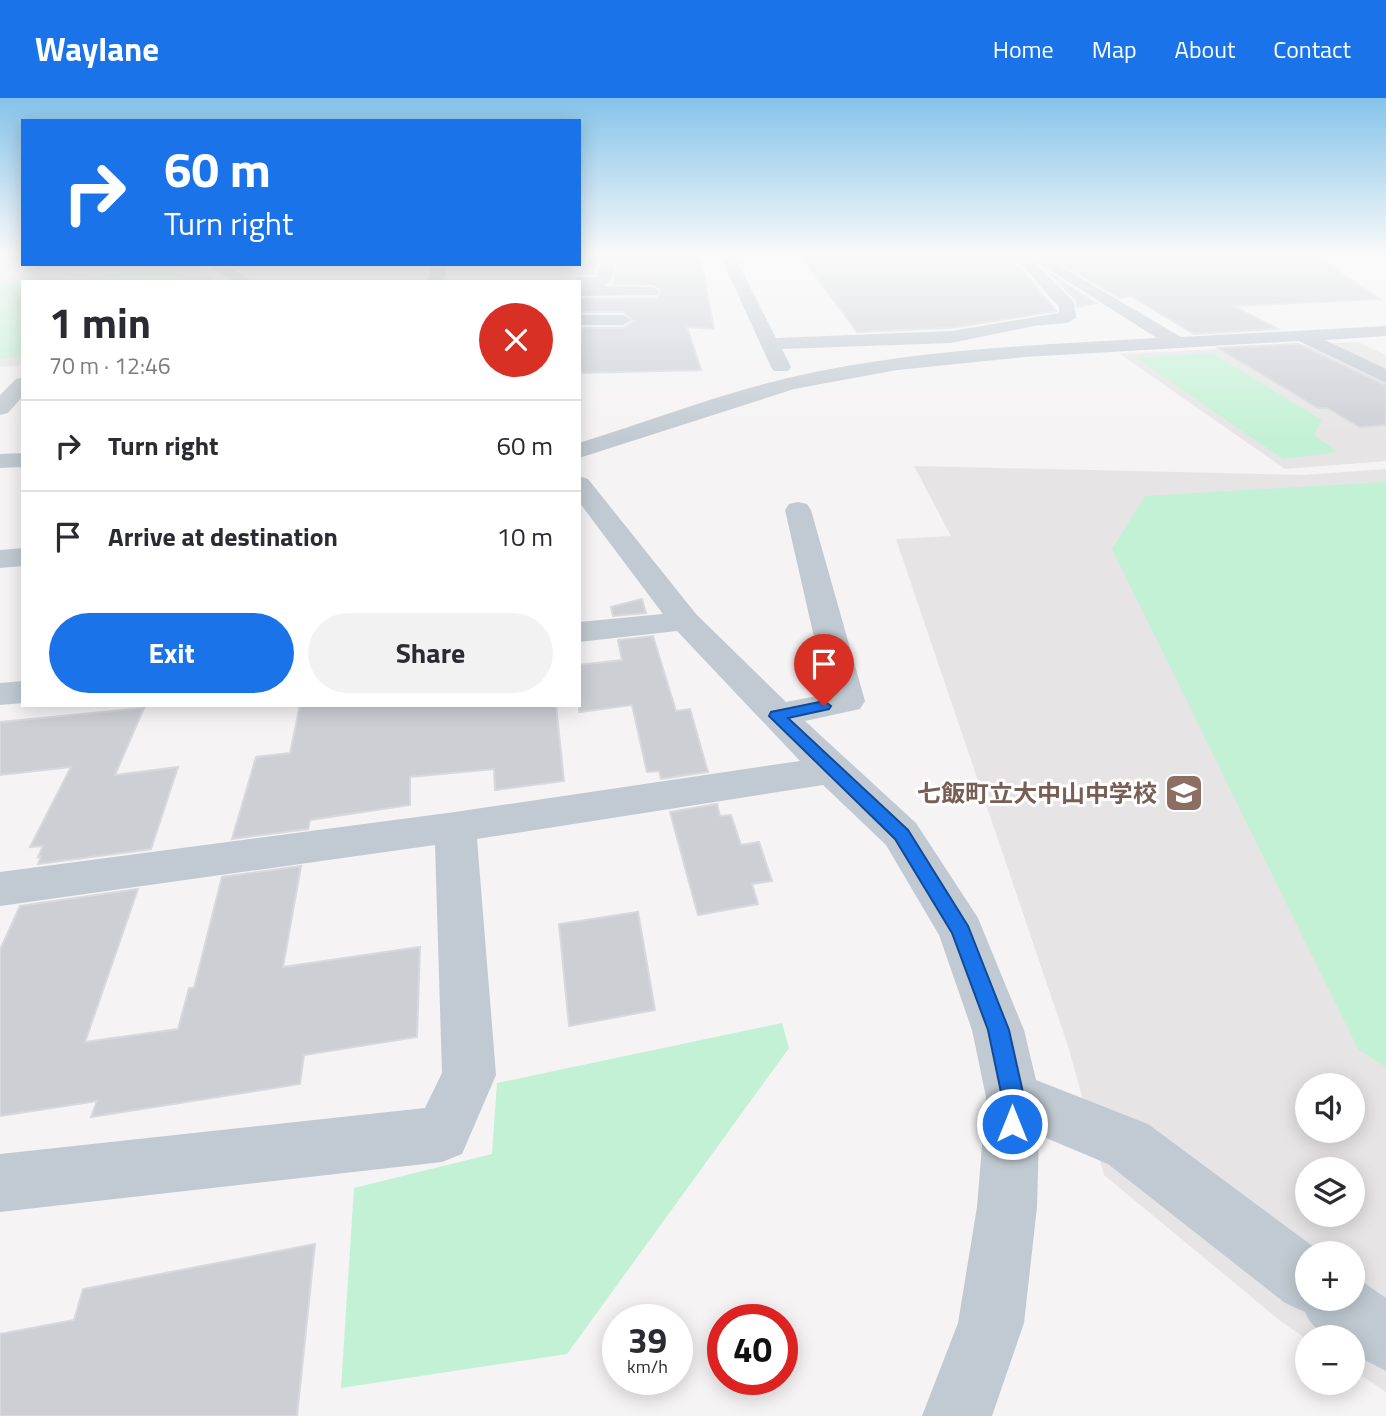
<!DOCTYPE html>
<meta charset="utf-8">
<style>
:root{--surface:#fff;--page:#f2f2f3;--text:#2b2b33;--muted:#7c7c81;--line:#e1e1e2;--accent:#1a73e8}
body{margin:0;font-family:"Titillium Web","Noto Sans JP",sans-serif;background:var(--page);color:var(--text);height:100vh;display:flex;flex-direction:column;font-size:26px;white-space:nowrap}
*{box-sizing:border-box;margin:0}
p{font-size:23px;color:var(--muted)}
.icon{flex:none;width:38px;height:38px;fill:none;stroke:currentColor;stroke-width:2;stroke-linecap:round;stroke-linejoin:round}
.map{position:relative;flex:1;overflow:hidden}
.details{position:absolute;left:21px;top:182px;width:560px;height:427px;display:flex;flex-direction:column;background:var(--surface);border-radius:0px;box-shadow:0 4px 18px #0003}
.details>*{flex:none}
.hud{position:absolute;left:21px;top:21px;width:560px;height:147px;border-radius:0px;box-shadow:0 4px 18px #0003;background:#1a73e8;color:#fff;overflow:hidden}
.tools{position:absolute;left:1295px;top:975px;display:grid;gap:14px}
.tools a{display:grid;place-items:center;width:70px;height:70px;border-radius:50%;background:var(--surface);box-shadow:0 4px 18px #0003;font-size:35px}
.speed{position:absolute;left:602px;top:1206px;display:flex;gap:14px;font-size:35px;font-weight:700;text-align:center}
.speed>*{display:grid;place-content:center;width:91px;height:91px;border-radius:50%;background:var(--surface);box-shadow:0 4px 18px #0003;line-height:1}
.speed small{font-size:18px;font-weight:400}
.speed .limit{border:10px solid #d22;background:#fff;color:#111}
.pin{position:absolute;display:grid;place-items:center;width:60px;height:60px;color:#fff;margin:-72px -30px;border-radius:50% 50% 50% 0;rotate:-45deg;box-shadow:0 0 7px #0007}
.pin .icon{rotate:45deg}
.me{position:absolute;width:77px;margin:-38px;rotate:0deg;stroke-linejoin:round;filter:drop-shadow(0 0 5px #0008)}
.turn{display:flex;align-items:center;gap:24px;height:147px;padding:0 28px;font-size:32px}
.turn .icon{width:91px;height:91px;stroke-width:2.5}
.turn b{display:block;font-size:49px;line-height:60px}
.round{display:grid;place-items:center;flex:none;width:74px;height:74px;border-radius:37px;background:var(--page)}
.overview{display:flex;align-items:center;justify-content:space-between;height:119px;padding:0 28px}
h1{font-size:42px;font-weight:700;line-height:52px}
.primary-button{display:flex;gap:14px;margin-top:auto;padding:14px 28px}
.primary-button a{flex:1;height:80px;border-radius:42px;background:var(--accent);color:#fff;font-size:28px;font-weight:700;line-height:80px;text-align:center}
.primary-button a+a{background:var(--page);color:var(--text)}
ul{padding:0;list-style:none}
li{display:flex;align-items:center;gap:21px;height:91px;padding:0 28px;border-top:2px solid var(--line)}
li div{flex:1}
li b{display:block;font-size:26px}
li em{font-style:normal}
header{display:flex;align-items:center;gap:42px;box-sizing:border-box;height:98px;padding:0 35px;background:var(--accent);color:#fff}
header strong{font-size:33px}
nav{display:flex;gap:38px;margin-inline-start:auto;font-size:24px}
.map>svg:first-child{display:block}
.education{fill:#e6e4e5;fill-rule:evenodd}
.green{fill:#c3f1d5}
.building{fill:#cdcfd5;stroke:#d7d9de;stroke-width:2}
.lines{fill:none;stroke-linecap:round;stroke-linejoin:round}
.minor{fill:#c1cad2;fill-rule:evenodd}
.route{fill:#1a73e8;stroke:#114b97;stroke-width:2}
.labels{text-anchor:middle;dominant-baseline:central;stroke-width:6;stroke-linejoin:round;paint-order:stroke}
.education-label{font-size:24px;font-weight:bold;fill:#785e54;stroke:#fff;text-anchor:end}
</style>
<header>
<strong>Waylane</strong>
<nav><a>Home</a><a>Map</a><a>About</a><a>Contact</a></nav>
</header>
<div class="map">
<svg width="1386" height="1318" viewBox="0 0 1386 1318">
<rect width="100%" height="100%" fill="#f5f3f3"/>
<!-- education -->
<path class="education" d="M0,157H23V166H192L218,184H23V267L0,269Z
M1358,244L1386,257V363L1285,371L1120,256Z
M914,368L1303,377L1386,371V1294L1353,1272V1239H1307V1241L1283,1225L1104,1077L1068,948L896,441L951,438ZM1307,987H1353V1032H1307ZM1307,1071H1353V1116H1307ZM1307,1155H1353V1200H1307Z"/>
<!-- green -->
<path class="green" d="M169,172L191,184H23V258L0,261V186Z
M1212,255L1322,322L1314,337L1337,354L1283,361L1136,260Z
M1386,384V969L1358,951L1112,451L1145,398Z
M782,925L789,950L567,1256L341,1290L354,1090L492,1056L497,985Z"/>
<!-- building -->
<path class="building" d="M579,157H600L594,176H579Z
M619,157H700L714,231L687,229L701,272L579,275V230H623L634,223L623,214H579V201L657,200L661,195L659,190L652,187L613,186Z
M800,157H863L876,166L885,161L883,157H1004L1023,173L1056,213L951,230L857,234Z
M1046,157H1314L1380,201L1233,208L1278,231L1194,236L1131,198L1120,200Z
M1048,174L1096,205L1077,209L1076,202Z
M1298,246L1386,287V327L1360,329L1327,310H1318L1218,250Z
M642,501L646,515L613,518L611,509Z
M653,538L676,613L690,611L708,674L661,681L659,673L647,674L632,607L579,614V567L622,562L618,542Z
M300,607H556L564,683L495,692L494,671L410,679V707L310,722L308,731L232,741L256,659L290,655Z
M144,610L115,677L178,669L151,751L38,766L41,758L38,759L43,748L30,749L71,669L0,677V624Z
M717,706L720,718L731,717L741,747L759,744L772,783L752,786L758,806L698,817L670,714Z
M301,768L283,869L420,849L417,939L304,957L300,986L91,1019L97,1003L0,1018V852L20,808L138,791L85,944L178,931L189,890H194L222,779Z
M638,814L655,912L569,928L559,826Z
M315,1146L297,1318H0V1236L74,1222L83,1191Z"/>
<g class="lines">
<!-- minor -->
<path class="minor" d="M603,157H617L611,184L604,188L651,189L657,191L659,194L657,197L579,198V184H571L579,179H596Z
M720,157H734L776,240L951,233L1059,215V209L1025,171L1006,157H1023L1035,165L1074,204L1076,220L1067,225L1034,228L951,245L782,251L791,269L788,273H774L771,269Z
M865,157H880L882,160L875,164Z
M1045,159L1181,239L1386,228V238L1325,242L1386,271V285L1299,243L1025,259L897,272L794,291L579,360V345C647,324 719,296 788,280C909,252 1034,247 1157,240L1040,166L1038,163L1040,160Z
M207,166H225L253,184H233Z
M433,166H448L443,184H427Z
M579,217H623L632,222L623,227H579Z
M23,279V298L8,315L0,317V297L16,281Z
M23,355V369L0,370V356Z
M579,378L588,381L696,516L786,604L827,596L785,412L789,406L798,404L807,406L811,412L865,603L860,611L805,623L916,725L978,820L1024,932L1036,982L1148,1026L1322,1155H1307V1200H1353V1177L1386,1200V1273L1353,1256V1239C1331,1239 1314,1236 1305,1214L1285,1205L1108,1066L1039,1037L1037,1109L1024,1225L992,1318H922L958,1225L977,1109L986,999L972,932L939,837L886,747L823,687L477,741L496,977L462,1056L442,1064L0,1114V1056L425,1010L442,975L435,747L0,808V774L455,714L800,663L677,533L579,544V524L663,516L579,404Z
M23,450V468L0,470V452Z
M23,583V605L0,607V585Z"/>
</g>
<!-- sky -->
<linearGradient id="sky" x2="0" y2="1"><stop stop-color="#85c3ea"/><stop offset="0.46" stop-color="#fafafa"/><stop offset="1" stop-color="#fafafa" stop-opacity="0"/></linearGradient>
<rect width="1386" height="341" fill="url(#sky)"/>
<!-- route -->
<path class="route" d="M824,603L831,608L829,611L788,620L908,732L968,828L1009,932L1024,999L1023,1026L1020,1034L1012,1038L1003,1034L1000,1026L1002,999L988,932L952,835L895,741L769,618L771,614Z"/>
<!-- icons -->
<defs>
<symbol id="school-square" viewBox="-11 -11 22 22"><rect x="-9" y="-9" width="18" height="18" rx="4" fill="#8d6e63" stroke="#fff"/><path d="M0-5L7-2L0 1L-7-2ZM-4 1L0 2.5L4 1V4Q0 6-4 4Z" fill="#fff"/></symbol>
</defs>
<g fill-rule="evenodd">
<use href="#school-square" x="1162" y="673" width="44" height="44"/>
</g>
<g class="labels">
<!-- education labels -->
<g class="education-label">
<text x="1157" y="695">七飯町立大中山中学校</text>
</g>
</g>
</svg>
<div class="tools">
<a><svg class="icon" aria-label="sound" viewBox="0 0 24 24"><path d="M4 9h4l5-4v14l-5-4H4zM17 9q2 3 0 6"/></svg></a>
<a><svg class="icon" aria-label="layers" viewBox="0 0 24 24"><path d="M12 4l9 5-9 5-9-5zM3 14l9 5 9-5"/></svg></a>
<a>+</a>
<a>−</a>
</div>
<div class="speed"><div>39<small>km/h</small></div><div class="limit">40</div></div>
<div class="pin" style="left:824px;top:608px;background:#d93025"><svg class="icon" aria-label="arrive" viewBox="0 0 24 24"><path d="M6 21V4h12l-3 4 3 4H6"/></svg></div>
<svg class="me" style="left:1012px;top:1026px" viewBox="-20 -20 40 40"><circle r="17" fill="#1a73e8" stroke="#fff" stroke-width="3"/><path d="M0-11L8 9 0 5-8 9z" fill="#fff"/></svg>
<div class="hud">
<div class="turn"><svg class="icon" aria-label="right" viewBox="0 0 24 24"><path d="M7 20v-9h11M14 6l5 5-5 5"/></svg><div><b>60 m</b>Turn right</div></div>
</div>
<section class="details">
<div class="overview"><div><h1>1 min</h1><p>70 m · 12:46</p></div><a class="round" style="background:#d93025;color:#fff"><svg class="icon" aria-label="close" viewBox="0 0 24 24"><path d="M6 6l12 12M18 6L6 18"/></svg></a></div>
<ul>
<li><svg class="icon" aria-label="right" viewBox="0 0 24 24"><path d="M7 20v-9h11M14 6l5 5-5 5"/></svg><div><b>Turn right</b></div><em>60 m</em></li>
<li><svg class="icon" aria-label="arrive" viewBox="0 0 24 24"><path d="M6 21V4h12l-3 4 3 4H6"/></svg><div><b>Arrive at destination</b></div><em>10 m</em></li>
</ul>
<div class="primary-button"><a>Exit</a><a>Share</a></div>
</section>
</div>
